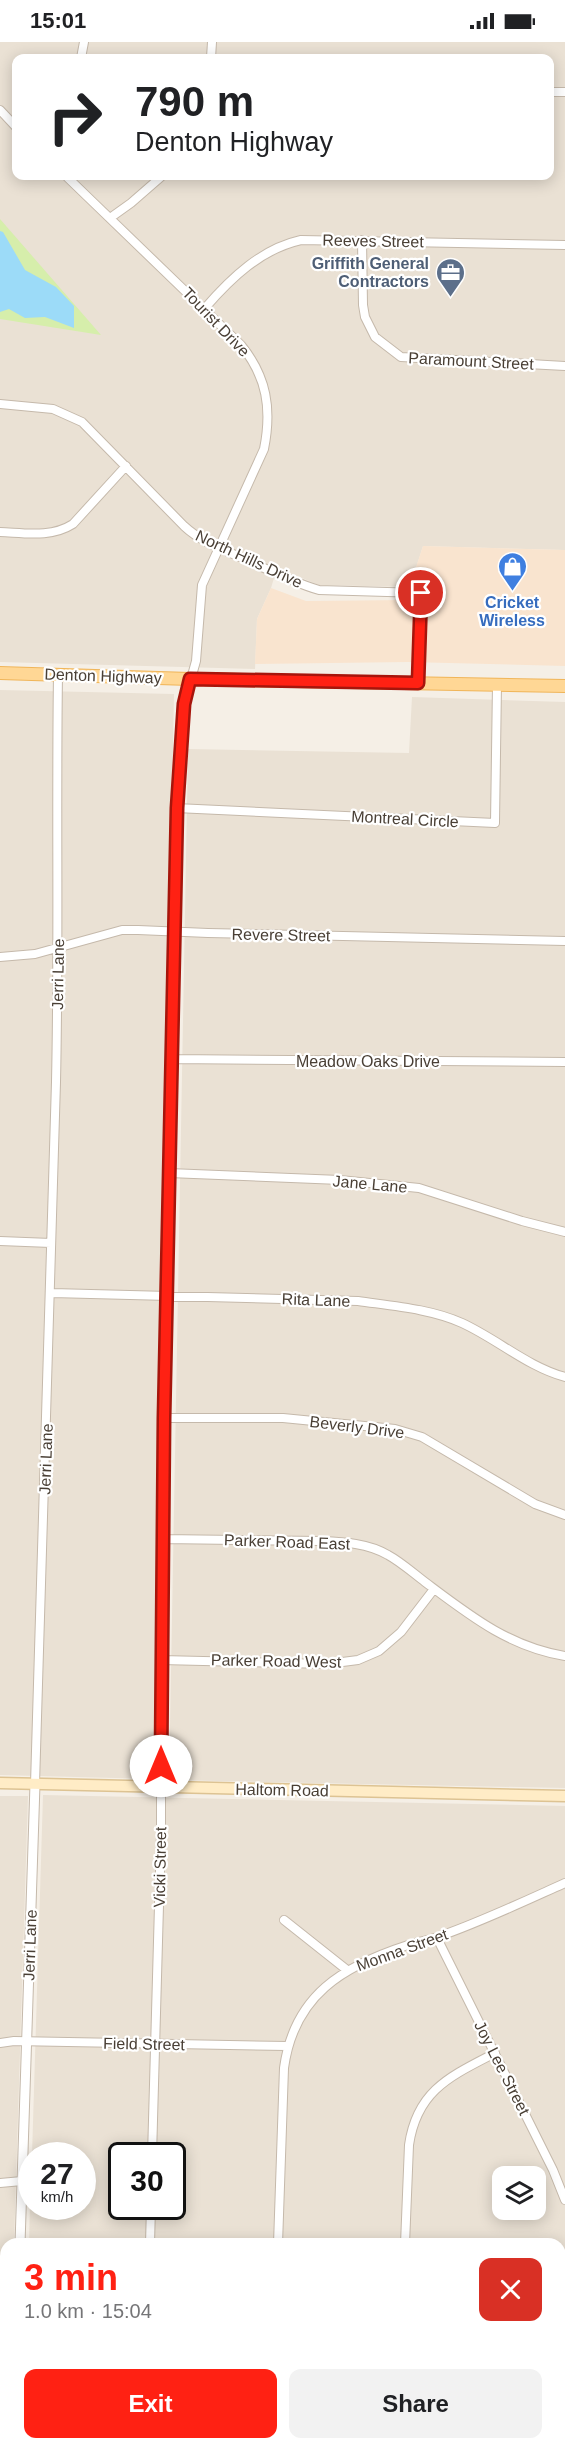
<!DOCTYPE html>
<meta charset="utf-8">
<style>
:root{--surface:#fff;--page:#f2f2f2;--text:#202124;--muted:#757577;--accent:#ff2113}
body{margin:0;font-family:Arial,sans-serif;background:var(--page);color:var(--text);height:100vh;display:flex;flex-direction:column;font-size:22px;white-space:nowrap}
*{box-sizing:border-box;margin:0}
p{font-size:20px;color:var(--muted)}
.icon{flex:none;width:33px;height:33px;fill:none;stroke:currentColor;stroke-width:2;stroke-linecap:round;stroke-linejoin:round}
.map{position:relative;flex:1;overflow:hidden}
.sheet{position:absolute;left:0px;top:2196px;width:566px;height:212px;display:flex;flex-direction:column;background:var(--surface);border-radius:18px 18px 0 0;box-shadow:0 3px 15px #0003}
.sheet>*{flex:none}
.top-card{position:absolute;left:12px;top:12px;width:542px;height:126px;border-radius:12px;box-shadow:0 3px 15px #0003;background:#fff;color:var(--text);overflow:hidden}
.fabs{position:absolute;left:492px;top:2124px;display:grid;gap:12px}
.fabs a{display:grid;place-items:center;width:54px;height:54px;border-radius:12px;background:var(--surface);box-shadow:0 3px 15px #0003;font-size:30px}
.speed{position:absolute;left:18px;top:2100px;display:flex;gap:12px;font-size:30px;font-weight:700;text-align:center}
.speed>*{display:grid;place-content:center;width:78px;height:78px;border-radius:50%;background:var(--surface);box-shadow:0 3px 15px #0003;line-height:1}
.speed small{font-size:15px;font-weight:400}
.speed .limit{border:3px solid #111;border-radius:9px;background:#fff;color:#111}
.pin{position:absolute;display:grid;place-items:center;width:51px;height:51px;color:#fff;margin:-26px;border:3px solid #fff;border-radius:50%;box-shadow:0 2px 6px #0007}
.me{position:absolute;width:66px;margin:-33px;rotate:0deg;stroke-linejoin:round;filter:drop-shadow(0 0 4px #0008)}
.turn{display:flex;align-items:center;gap:21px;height:126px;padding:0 24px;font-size:27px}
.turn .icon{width:78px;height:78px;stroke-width:2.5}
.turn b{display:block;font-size:42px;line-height:51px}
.round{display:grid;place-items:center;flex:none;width:63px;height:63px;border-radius:12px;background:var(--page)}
.head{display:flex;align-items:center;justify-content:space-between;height:102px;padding:0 24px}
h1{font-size:36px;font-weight:700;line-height:45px;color:var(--accent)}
.action{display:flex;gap:12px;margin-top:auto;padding:12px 24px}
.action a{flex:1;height:69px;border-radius:12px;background:var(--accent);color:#fff;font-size:24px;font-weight:700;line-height:69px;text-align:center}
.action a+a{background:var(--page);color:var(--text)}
.status{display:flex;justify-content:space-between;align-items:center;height:42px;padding:0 30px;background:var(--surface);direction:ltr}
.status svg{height:16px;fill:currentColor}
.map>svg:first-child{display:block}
.residential{fill:#eae1d4;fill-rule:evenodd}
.commercial{fill:#f9e4cf}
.green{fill:#d6eeab}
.water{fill:#9cdbf8}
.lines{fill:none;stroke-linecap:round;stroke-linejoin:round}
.minor-casing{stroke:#c5b9ab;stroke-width:10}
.tertiary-casing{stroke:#c5b9ab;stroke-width:11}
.secondary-casing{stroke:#ddc393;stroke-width:13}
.primary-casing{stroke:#f0b559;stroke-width:14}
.minor{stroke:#fff;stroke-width:8}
.tertiary{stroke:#fff;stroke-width:9}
.secondary{stroke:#ffecc6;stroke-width:10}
.primary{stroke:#ffd795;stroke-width:12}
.route-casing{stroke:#a6150c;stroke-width:15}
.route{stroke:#ff2113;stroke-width:10}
.labels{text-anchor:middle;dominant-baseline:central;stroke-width:4.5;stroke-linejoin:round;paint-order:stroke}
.street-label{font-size:16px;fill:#493f35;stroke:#fff}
.service-label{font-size:16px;font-weight:bold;fill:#4e5e75;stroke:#fff;text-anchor:end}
.shop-label{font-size:16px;font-weight:bold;fill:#366cbe;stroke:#fff}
</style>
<div class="status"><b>15:01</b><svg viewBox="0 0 49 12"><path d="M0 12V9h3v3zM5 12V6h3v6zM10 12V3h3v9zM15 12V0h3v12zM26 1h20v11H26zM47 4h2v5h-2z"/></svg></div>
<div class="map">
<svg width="565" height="2407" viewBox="0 0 565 2407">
<rect width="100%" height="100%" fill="#f5efe6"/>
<!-- residential -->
<path class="residential" d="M0,0H565V508L423,504L410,545L319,543L277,526L271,546L257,577L255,627L0,620ZM16,16H549V134H16Z
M0,648L174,652L154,1737L0,1733Z
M412,655L565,660V1746L169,1738L188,707L409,711Z
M43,1753L565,1764V2407H23V2402H560V2202H29L31,2119L32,2164H82V2114L32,2113ZM122,2114H172V2164H122ZM502,2134H536V2168H502Z
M0,1754H28L14,2202H6L7,2407H0Z"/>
<!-- commercial -->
<path class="commercial" d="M423,504L565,508V624L408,620L255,622L257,577L271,546L306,559L410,558V543Z"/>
<!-- green -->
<path class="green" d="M0,177L101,293L0,277Z"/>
<!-- water -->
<path class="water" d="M0,189L3,190L25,228L56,245L74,264V286L45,275L25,276L9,267L0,270Z"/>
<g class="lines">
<defs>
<path id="minor" d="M81,16L84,0
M211,16L212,0
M549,50H565
M0,68L16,85
M66,134L241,303C267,335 272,367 264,407L202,543L196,619L184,662L176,766L161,1618V1792L152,2114
M110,176L131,161L162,134
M362,198L363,263L365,275L375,295L401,315L565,324
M205,266C231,236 261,207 301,198L565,203
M0,362L53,367L82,380L184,484C202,501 227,509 249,519C272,530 295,541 319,548L421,551L418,641
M0,490C25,491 51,496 73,482L126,424
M176,766L495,781L497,642
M0,915L35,912L122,888H138L208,891L565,899
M170,1017L565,1020
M169,1131L340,1138L419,1146L522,1179L565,1190
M0,1199L51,1201
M52,1251L358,1259C393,1264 431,1267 462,1281C497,1297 528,1325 565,1335
M164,1376H283L395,1387L422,1395L535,1462L565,1473
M163,1497L321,1499C343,1500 368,1501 388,1513C401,1520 413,1531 425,1540C469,1573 509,1605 565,1614
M161,1618L327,1622L358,1618L379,1609L401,1590L434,1547
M35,1742C43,1508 51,1274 56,1040C59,904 56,768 58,633
M284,1878L347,1928
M437,1896L553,2128L565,2158
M0,2001L14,1999L287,2004
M0,2141L22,2139
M150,2202L151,2164
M278,2202L284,2026C294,1953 343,1924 408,1903C420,1899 432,1898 443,1893C485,1878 525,1859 565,1841
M405,2202L409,2103C417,2048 451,2034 495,2011
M560,2241H565
M0,2273L6,2267
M188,2402L193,2407
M214,2407L219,2402
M380,2407V2402
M502,2407V2402"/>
<path id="tertiary" d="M20,2202L35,1742
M14,2407V2402"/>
<path id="secondary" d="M0,1741L565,1754"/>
<path id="primary" d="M0,631L190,637L565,644"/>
</defs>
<!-- minor casing -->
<use href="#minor" class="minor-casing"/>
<!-- tertiary casing -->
<use href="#tertiary" class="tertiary-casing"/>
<!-- secondary casing -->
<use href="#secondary" class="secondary-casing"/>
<!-- primary casing -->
<use href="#primary" class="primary-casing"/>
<!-- minor -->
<use href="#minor" class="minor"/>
<!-- tertiary -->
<use href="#tertiary" class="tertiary"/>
<!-- secondary -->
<use href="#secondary" class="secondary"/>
<!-- primary -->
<use href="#primary" class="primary"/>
</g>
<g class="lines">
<defs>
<path id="route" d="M161,1724L164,1376L177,766L184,662L190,637L418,641L421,551"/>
</defs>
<!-- route casing -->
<use href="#route" class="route-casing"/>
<!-- route -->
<use href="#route" class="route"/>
</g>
<!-- icons -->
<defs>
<symbol id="office-pin" viewBox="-11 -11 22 30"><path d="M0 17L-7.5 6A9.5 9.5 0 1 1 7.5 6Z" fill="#5c6f8a" stroke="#fff"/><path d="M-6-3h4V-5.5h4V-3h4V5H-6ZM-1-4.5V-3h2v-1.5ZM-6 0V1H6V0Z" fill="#fff"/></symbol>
<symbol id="shop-pin" viewBox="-11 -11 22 30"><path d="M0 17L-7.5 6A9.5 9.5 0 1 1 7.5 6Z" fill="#3f7fe0" stroke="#fff"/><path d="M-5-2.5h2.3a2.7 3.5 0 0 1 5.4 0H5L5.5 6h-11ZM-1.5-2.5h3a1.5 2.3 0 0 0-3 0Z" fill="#fff"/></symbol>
</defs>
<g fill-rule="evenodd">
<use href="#office-pin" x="434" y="214" width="33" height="45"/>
<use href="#shop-pin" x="496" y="508" width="33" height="45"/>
</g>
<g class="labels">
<!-- street labels -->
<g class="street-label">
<text transform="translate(373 199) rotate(1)">Reeves Street</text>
<text transform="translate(216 280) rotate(46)">Tourist Drive</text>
<text transform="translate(471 319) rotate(3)">Paramount Street</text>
<text transform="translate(249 517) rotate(25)">North Hills Drive</text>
<text transform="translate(103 634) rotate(2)">Denton Highway</text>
<text transform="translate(405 777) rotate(3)">Montreal Circle</text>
<text transform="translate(281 893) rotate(1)">Revere Street</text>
<text transform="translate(58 932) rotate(-89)">Jerri Lane</text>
<text x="368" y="1019">Meadow Oaks Drive</text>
<text transform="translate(370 1142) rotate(5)">Jane Lane</text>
<text transform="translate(316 1258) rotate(2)">Rita Lane</text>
<text transform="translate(357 1385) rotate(7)">Beverly Drive</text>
<text transform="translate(46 1417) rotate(-88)">Jerri Lane</text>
<text transform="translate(287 1500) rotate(2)">Parker Road East</text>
<text transform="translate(276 1619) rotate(1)">Parker Road West</text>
<text transform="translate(282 1748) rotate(1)">Haltom Road</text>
<text transform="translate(160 1825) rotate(-89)">Vicki Street</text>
<text transform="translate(30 1903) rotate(-88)">Jerri Lane</text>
<text transform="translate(402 1908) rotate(-20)">Monna Street</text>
<text transform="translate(144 2002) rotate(1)">Field Street</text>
<text transform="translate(502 2026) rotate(63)">Joy Lee Street</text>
</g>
<!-- service labels -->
<g class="service-label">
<text x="429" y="221">Griffith General<tspan x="429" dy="18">Contractors</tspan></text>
</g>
<!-- shop labels -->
<g class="shop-label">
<text x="512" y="560">Cricket<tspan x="512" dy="18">Wireless</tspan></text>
</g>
</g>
</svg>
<div class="fabs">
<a><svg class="icon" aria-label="layers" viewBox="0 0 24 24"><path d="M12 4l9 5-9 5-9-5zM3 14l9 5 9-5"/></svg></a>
</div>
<div class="speed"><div>27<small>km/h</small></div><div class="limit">30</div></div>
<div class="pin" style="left:421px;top:551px;background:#d93025"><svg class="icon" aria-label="arrive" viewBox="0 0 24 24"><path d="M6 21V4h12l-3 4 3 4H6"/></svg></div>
<svg class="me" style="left:161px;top:1724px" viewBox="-20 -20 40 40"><circle r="19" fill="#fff"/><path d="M0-13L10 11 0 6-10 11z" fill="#ff2113"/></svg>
<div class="top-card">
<div class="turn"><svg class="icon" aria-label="right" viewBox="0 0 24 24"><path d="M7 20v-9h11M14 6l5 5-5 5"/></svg><div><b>790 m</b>Denton Highway</div></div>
</div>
<section class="sheet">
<div class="head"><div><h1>3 min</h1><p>1.0 km · 15:04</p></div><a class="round" style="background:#d93025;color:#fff"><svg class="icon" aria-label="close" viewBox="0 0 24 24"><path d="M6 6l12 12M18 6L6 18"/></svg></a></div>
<div class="action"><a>Exit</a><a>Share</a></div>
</section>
</div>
